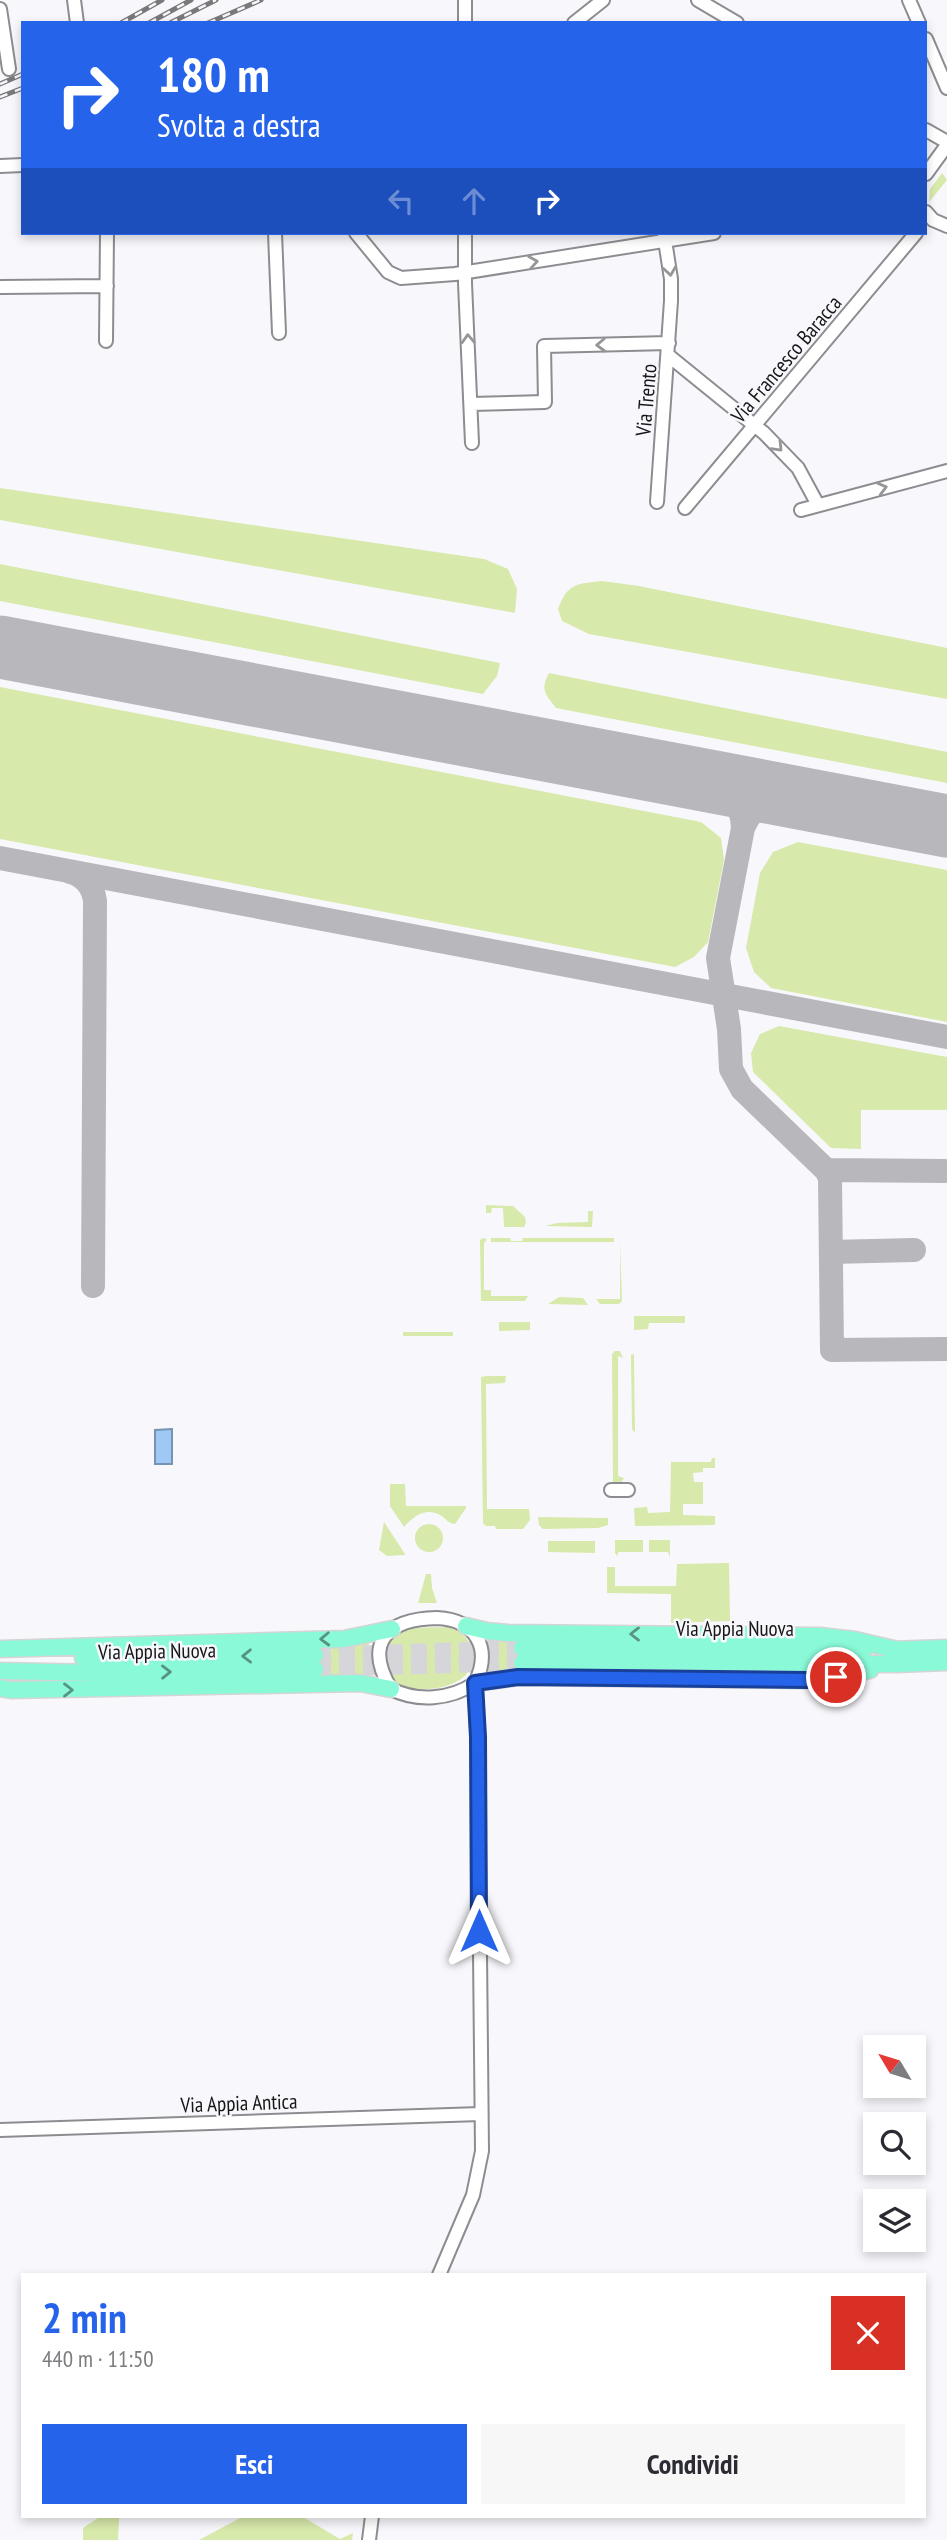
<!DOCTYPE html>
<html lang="it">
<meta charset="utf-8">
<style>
:root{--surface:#fff;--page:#f7f7f7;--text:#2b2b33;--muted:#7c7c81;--accent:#2563eb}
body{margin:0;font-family:"PT Sans Narrow",sans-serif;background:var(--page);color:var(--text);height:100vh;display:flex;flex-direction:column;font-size:26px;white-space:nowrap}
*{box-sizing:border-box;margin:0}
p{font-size:23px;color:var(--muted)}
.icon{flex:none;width:38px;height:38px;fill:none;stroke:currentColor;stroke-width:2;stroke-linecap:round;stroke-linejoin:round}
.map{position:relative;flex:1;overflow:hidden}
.details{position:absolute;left:21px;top:2273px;width:905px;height:245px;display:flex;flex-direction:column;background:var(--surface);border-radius:0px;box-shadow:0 4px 10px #0003}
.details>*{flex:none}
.banner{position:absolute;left:21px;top:21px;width:906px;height:214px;border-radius:0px;box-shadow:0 4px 10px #0003;background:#2563eb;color:#fff;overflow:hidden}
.needle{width:46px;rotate:308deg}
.tools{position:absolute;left:863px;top:2035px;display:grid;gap:14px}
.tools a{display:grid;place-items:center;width:63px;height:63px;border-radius:0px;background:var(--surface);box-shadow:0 4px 10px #0003;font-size:35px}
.pin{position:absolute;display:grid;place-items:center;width:60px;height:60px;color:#fff;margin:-30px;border:4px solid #fff;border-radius:50%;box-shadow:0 2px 7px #0007}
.me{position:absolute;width:77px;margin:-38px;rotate:0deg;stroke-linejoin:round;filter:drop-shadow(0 0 5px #0008)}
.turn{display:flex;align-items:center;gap:24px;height:147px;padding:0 21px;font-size:32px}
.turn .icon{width:91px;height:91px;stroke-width:2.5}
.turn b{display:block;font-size:49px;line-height:60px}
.lanes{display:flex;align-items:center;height:66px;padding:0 21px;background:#0003;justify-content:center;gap:35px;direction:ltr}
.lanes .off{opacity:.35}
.round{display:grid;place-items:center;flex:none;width:74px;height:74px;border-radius:0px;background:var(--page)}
.summary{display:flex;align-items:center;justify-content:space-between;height:119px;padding:0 21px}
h1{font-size:42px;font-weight:700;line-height:52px;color:var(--accent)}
.action{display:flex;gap:14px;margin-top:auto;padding:14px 21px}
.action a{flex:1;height:80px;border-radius:0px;background:var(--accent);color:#fff;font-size:28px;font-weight:700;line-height:80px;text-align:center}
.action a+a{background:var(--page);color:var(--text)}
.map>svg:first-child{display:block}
.green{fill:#d7e9ab}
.water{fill:#9fc9f4;stroke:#7693b2;stroke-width:2}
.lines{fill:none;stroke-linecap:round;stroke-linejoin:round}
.taxiway{stroke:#b8b8bc;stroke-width:24}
.runway{stroke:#b8b8bc;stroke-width:63}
.major-tunnel{stroke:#d6d6da;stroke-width:16;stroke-dasharray:16 8;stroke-linecap:butt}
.minor-casing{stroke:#8d8d91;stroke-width:16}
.major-casing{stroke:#d5d5d5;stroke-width:19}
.minor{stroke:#fff;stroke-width:12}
.major{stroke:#8af9d7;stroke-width:16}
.rail-casing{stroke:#79797b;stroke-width:5}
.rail{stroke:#f8f8fc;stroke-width:2.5;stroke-dasharray:8;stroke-linecap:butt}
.oneway{stroke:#969697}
.oneway2{stroke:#569381}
.route-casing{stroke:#184099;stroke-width:18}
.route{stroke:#2563eb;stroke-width:12}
.labels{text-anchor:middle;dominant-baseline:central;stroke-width:5;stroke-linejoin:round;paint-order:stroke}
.street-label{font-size:21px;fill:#161618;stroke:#f8f8fc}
</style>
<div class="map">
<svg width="947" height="2540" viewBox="0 0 947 2540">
<rect width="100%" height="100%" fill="#f8f8fc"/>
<!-- green -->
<path class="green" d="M942,173L947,180L929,202L930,189Z
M0,488L484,559L508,569L517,589L515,613L0,520Z
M0,564L500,663L497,676L483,694L0,601Z
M602,581L639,586L947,648V699L589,634L562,621L558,609C568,583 576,584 602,581Z
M549,673L947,752V783L556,708C545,694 540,690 549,673Z
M0,687L701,822L721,838L724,860L708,942L694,957L675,967L0,839Z
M798,842L947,870V1022L771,988L754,972L746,948L760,873L773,852Z
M779,1026L947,1057V1110H861V1149L831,1148L753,1072L751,1053L760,1034Z
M486,1205L513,1206L525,1217L526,1223L524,1227H504L503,1208H492L491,1213H486Z
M588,1211H593L592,1227L545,1226L557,1223L588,1222Z
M483,1238L487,1239L484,1243V1290H491V1296H528L525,1301H481L480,1240Z
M491,1238H510L511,1241H522L523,1238H614V1242H491Z
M620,1242L622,1301L619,1304H600L596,1299H620Z
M559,1297L583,1298L588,1305L548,1304Z
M634,1316H685V1323H649L648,1329L634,1330Z
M499,1322H530V1330L499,1331Z
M403,1332H453V1336H403Z
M615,1351H620L623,1358L618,1356V1476L624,1478L619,1486L613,1484L612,1354Z
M633,1354L634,1355L635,1433L632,1429L631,1355Z
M486,1376H506L505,1383L486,1384L487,1509H529L530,1520L523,1529H496L495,1526H486L483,1523L481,1377Z
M712,1458H715V1468H703V1472L693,1473L694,1482H703V1504H683V1515L715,1516V1525L635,1526L634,1508L647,1507L648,1513L670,1512L671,1462H711Z
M390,1484H405L406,1506H466V1508L455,1524C447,1523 447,1519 440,1515C425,1507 413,1517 404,1527L390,1506Z
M538,1517L608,1518V1525L598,1528L543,1529L539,1525Z
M384,1522L405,1554V1555L387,1556L379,1550Z
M415 1538a14 14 0 1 1 28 0a14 14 0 1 1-28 0Z
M615,1540H643V1552H618V1556L615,1553Z
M649,1540H670V1557L668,1552H649Z
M548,1541H595V1553L548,1552Z
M729,1563L730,1621L671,1623V1594L607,1593V1567H615V1586H676L677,1564Z
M426,1574H431L432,1588L437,1603H418Z
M448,1627C464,1631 476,1645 472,1663C467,1690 415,1695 398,1683C390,1677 386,1669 385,1659C382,1624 424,1628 448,1627Z
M487,1638L519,1641V1670L488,1673L490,1655Z
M369,1642L368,1660L370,1676H317L315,1645Z
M101,2516L119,2518L118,2540H83V2528Z
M242,2517H303L340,2539L353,2533L352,2540H199Z"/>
<!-- water -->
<path class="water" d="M172,1429V1464H155V1430Z"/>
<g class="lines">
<!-- taxiway -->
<path class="taxiway" d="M704,780C728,788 742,801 743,828L718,958L729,1029L731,1069L742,1089L826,1170L830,1178L832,1350L947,1349
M743,828C756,799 771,797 800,799
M0,858L947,1037
M70,872C85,876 93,886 95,901L93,1286
M826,1170L944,1171
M831,1252L914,1250"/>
<!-- runway -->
<path class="runway" d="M0,647L947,826"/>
<!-- major-tunnel -->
<path class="major-tunnel" d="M315,1655L522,1648
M315,1669L522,1663"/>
<defs>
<path id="minor" d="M74,0L77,23
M465,0V23
M698,0L737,23
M909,0L919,23
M0,9L9,69
M574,23L603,0
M926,39L947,88
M926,130L947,142
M0,166L23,165
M926,174L947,145
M926,212L933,220L947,226
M275,233L279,333
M356,233L388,272L401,278L455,274L714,233
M465,233V283L472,443
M0,287L107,286
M106,341L107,233
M669,356L764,433L798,468L818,505
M471,404L545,402L544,346L669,343
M657,502L671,301V279L664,234
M685,508L916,233
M801,510L947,471
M611,1490H628
M437,1618C476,1620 492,1648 475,1683C450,1700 417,1702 391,1689C363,1642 388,1619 437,1618Z
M0,2130L480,2114
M439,2275L473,2195L482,2151L478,1754L475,1683
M369,2540L372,2516"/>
<path id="major" d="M466,1626L487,1631L508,1633L820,1636L855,1640L898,1650
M522,1648L864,1649
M0,1649L344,1639L392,1629
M890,1650L947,1648
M83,1658L315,1655
M522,1663L616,1661L896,1664L947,1662
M0,1671L99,1673L315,1669
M475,1683L518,1677L807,1680L836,1677L870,1670
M0,1688L11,1690L360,1683L391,1689"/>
</defs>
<!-- minor casing -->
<use href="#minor" class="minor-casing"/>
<!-- major casing -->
<use href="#major" class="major-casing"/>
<!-- minor -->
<use href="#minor" class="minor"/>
<!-- major -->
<use href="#major" class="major"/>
<defs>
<path id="rail" d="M121,23L162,0
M149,23L191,0
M170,23L216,0
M208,23L261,0
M0,84L23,74
M0,97L23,88"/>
</defs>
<!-- rail casing -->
<use href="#rail" class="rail-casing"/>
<!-- rail -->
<use href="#rail" class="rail"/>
</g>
<!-- one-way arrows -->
<defs><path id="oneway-chevron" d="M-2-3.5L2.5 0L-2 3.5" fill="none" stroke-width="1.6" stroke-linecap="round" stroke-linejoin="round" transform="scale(1.75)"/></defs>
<g class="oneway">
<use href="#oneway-chevron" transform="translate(533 262) rotate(-9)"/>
<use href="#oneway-chevron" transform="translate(670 271) rotate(82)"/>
<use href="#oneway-chevron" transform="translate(468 339) rotate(-93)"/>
<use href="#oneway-chevron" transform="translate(601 345) rotate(178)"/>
<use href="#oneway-chevron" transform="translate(778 447) rotate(46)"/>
<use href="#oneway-chevron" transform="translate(882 488) rotate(-15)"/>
</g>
<g class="oneway2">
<use href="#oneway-chevron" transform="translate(635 1634) rotate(-180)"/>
<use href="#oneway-chevron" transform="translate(325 1639) rotate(178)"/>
<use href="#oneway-chevron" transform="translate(247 1656) rotate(179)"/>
<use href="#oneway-chevron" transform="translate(166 1672) rotate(-1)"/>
<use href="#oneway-chevron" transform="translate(68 1690)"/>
</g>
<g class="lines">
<defs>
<path id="route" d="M479,1931L478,1737L475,1683L518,1677L807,1680L836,1677"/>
</defs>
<!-- route casing -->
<use href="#route" class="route-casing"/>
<!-- route -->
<use href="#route" class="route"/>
</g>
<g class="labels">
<!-- street labels -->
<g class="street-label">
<text transform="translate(786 359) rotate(-50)">Via Francesco Baracca</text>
<text transform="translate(646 400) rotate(-85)">Via Trento</text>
<text x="735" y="1628">Via Appia Nuova</text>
<text transform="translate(157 1651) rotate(-1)">Via Appia Nuova</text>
<text transform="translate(239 2103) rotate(-2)">Via Appia Antica</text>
</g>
</g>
</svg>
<div class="tools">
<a><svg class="needle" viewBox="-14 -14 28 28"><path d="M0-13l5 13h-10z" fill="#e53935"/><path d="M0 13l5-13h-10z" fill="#7c7c81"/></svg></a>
<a><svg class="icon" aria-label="search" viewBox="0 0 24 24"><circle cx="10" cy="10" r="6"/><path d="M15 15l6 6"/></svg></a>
<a><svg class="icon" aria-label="layers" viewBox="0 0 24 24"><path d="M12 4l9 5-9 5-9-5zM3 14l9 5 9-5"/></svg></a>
</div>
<div class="pin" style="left:836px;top:1677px;background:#d93025"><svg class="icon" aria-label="arrive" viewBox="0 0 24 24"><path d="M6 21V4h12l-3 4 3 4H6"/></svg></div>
<svg class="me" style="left:479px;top:1931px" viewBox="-20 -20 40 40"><path d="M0-17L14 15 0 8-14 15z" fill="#2563eb" stroke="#fff" stroke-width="4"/></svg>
<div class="banner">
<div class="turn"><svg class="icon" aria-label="right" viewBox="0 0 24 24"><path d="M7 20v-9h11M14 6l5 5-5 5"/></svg><div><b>180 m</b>Svolta a destra</div></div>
<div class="lanes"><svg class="icon off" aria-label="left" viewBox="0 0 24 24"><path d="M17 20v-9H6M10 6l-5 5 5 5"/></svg><svg class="icon off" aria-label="ahead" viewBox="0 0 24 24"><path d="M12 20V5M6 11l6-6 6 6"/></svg><svg class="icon" aria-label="right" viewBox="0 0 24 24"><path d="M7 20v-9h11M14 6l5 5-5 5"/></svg></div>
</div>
<section class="details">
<div class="summary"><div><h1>2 min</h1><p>440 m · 11:50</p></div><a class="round" style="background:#d93025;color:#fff"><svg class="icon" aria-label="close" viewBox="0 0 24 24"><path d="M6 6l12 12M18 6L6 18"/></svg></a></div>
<div class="action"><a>Esci</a><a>Condividi</a></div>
</section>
</div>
